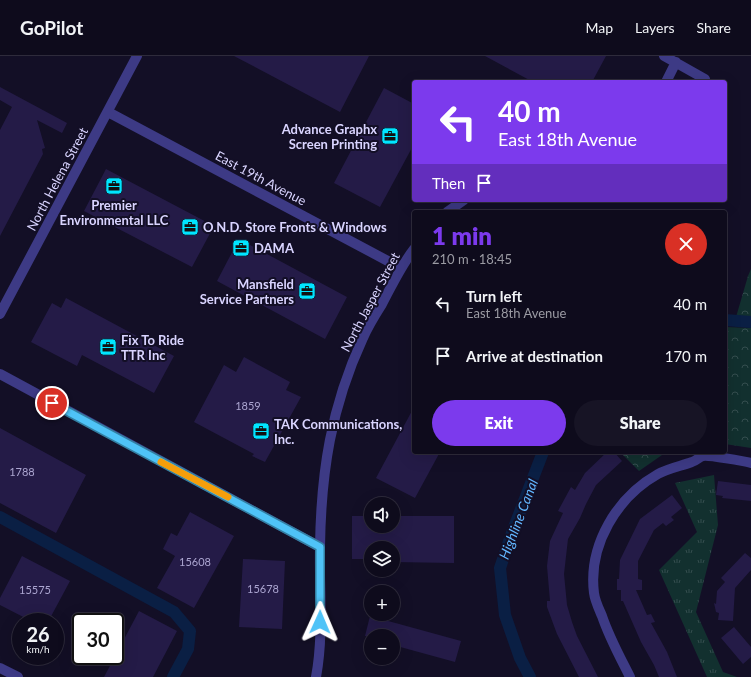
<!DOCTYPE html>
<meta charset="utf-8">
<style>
:root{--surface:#0e0b1c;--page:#171425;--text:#f1f3f6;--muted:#9b9ba3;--line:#2e2b3b;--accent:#7c3aed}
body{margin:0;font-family:Lato,sans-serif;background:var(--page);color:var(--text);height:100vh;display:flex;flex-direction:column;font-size:15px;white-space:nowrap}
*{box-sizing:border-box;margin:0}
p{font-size:13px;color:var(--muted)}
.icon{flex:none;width:22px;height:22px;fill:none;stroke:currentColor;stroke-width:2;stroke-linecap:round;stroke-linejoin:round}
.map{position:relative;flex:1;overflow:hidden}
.panel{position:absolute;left:412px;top:154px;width:315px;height:244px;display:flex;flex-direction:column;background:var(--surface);border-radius:4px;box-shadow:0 4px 16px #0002,0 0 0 1px var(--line)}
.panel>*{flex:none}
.hud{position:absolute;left:412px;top:24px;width:315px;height:122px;border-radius:4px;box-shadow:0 4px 16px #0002,0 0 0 1px var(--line);background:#7c3aed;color:#fff;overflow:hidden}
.buttons{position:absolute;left:364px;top:441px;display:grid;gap:8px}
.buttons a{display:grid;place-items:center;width:36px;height:36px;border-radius:50%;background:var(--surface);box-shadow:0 4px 16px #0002,0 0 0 1px var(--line);font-size:20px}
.speed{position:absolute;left:12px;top:557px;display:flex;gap:8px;font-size:20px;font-weight:700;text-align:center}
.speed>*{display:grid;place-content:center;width:52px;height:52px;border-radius:50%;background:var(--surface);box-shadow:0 4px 16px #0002,0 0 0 1px var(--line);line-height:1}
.speed small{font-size:10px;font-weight:400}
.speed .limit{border:2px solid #111;border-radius:6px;background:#fff;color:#111}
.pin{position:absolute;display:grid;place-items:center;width:34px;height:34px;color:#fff;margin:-17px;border:2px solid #fff;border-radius:50%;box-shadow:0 1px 4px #0007}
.me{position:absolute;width:44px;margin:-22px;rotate:1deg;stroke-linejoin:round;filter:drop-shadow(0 0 3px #0008)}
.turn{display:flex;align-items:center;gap:14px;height:84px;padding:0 20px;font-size:18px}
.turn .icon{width:52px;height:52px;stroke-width:2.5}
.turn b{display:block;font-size:28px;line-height:34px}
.then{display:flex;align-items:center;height:38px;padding:0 20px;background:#0003;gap:8px;font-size:15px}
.round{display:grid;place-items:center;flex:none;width:42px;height:42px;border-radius:21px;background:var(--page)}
.headline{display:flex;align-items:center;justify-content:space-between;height:68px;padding:0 20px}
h1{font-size:24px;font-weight:800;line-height:30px;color:var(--accent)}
.button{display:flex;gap:8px;margin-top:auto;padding:8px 20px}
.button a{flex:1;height:46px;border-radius:24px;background:var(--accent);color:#fff;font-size:16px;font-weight:800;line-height:46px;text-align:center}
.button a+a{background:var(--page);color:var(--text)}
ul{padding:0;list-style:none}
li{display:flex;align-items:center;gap:12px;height:52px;padding:0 20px}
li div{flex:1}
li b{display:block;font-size:15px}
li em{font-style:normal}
header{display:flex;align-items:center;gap:24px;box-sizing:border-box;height:56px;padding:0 20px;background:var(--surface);border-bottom:1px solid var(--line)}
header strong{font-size:19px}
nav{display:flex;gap:22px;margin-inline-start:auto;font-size:14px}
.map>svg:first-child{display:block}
.grass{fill:url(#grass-tufts)}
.park{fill:url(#park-crowns)}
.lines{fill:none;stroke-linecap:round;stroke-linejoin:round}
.canal{stroke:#0a1f44;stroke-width:12}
.building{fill:#241b47}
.street{stroke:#3d3a85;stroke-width:10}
.route-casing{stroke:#337fa1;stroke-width:10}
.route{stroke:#4fc3f7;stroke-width:7}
.slow{stroke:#f59e0b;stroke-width:7}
.labels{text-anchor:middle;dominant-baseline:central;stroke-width:4;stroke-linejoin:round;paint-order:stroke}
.number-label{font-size:11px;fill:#aca6d1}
.poi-label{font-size:13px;font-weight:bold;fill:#d9d4ff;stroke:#130f26;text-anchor:start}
.street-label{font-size:13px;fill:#d9d4ff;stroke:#130f26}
.water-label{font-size:14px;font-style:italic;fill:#62b6ff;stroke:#130f26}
</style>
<header>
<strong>GoPilot</strong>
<nav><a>Map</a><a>Layers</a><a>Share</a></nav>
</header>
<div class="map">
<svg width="751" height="621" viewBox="0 0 751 621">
<defs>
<pattern id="grass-tufts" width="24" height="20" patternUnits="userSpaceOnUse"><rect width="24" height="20" fill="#12302f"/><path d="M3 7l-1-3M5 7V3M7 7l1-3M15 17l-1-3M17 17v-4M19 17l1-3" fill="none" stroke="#344d4e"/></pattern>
<pattern id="park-crowns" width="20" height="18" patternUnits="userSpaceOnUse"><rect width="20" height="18" fill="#12302f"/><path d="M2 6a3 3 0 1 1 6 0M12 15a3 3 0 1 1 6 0" fill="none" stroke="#344d4e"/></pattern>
</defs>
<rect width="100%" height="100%" fill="#130f26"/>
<!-- grass -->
<path class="grass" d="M714,419L718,469L696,556L723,616L737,621H707L659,514L697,476L675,427Z"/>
<!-- park -->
<path class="park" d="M751,213V269L734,268L748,220Z
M725,271L751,272V392L725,388Z
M620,396H672L662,399L639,415Z"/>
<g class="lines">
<!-- canal -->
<path class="canal" d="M725,264L751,266
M0,461L174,556L190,575L188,593L173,621
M530,621L520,602L505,559L500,512L513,474L543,396"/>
</g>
<!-- building -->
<path class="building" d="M234,0H369L340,56Z
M485,0H606L592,26H533Z
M0,31L67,67L62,77L37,64L45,92L42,93L43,98L0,180V74L12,51L0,44Z
M384,32L414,48V88L380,151L334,127Z
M106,113L214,170L192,211L84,155Z
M239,183L347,241L325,283L217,225Z
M66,242L174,300L154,337L82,299L77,310L31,286L52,247L61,252Z
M244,301L290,326L286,334L301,341L265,406L252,400L254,398L194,366L224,309L236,316Z
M414,351V396H440L415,442L376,422Z
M0,372L86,419L56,477L0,447Z
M607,396H614L622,405L596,429L586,448L580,462L568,483L564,518L567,549L572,566L577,580L598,621H579L557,578L547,551V545H550L547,510L550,485L563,457L558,455L571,431L575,434L585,417Z
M718,425L751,429V445L722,442L723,440L716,439Z
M672,439L682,452L671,461L674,464L666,470L663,467L654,474L638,505V523L642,524V534H636L647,559L651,558L655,566L651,567L667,596L677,621H659L654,609L641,586L623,545H621V534H617V523H619L620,504L640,463Z
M190,456L234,480L194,552L157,532L175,500L163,493L171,477L177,480Z
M352,460H371V470H393V460H454V507L393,506V492H371V503H352Z
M745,497L751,502V514L735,532L733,565L718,564L719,557L716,556L714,547L716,548L717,535L725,526L721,522Z
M22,500L70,525L48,566H33L0,549V542Z
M243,503L285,505L282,573L239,571Z
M139,555L177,575L153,621H104Z
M370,560L461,585L455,606L393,589V580H365Z
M734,571L751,591V601L743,608L721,582Z"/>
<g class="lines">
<!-- street -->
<path class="street" d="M664,0L705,23
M666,26L676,6
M108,56L401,212
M447,156L464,144
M0,258L137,0
M0,318L320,491
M0,612L18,621
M316,621C324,578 319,534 320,491C321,416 331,351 363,282C368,270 375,259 382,248C392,229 401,210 414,193
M630,621C620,601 609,581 602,560C599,553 595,545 594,537C588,489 617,441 658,418C669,412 681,410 692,406C696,405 699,401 703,400C708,399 744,405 751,407"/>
</g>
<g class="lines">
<defs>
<path id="route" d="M52,347L320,491V566"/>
</defs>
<!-- route casing -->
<use href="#route" class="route-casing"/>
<!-- route -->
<use href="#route" class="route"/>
<!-- slow -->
<path class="slow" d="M161,406L228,441"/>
</g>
<!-- icons -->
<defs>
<symbol id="office-square" viewBox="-11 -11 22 22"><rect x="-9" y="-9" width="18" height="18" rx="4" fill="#00e5ff" stroke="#130f26"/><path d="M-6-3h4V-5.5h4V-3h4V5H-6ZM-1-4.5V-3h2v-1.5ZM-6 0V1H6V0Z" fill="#111"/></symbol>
</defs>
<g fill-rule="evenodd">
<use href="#office-square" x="380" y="70" width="20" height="20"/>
<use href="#office-square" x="104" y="120" width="20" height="20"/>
<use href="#office-square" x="180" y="161" width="20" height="20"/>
<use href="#office-square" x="231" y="182" width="20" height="20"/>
<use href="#office-square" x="297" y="225" width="20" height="20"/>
<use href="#office-square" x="98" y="281" width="20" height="20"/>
<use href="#office-square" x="251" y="365" width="20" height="20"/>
</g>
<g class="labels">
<!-- number labels -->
<g class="number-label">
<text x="248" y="349">1859</text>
<text x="22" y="415">1788</text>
<text x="195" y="505">15608</text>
<text x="263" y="532">15678</text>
<text x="35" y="533">15575</text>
</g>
<!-- poi labels -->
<g class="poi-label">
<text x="377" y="73" text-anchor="end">Advance Graphx<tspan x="377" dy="15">Screen Printing</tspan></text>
<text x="114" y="149" text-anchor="middle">Premier<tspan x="114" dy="15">Environmental LLC</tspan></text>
<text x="203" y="171">O.N.D. Store Fronts &amp; Windows</text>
<text x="254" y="192">DAMA</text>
<text x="294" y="228" text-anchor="end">Mansfield<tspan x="294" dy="15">Service Partners</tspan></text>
<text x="121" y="284">Fix To Ride<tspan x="121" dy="15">TTR Inc</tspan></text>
<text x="274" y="368">TAK Communications,<tspan x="274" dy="15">Inc.</tspan></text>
</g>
<!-- street labels -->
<g class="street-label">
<text transform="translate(261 122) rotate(28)">East 19th Avenue</text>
<text transform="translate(57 123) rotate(-62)">North Helena Street</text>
<text transform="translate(370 246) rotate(-62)">North Jasper Street</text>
</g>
<!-- water labels -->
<g class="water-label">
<text transform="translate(518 463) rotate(-69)">Highline Canal</text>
</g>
</g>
</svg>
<div class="buttons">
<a><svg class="icon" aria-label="sound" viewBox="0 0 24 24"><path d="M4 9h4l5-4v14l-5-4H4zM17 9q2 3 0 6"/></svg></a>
<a><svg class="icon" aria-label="layers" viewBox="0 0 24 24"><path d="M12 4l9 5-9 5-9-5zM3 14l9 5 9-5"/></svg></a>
<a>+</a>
<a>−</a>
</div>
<div class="speed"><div>26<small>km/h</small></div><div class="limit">30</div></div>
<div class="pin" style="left:52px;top:347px;background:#d93025"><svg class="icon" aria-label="arrive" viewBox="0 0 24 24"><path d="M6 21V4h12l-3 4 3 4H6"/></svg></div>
<svg class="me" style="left:320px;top:566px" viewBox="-20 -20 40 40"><path d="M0-17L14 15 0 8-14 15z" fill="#4fc3f7" stroke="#fff" stroke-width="4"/></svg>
<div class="hud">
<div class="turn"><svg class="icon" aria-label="left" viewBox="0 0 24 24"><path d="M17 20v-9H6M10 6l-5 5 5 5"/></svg><div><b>40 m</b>East 18th Avenue</div></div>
<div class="then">Then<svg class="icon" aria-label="arrive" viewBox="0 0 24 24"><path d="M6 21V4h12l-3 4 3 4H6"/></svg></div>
</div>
<section class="panel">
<div class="headline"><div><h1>1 min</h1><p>210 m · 18:45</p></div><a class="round" style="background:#d93025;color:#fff"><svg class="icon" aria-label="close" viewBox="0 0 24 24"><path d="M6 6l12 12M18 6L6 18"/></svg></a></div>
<ul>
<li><svg class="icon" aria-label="left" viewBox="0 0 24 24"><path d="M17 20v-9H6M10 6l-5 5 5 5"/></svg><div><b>Turn left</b><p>East 18th Avenue</p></div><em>40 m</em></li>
<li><svg class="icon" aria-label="arrive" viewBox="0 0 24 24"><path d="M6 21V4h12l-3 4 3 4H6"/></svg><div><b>Arrive at destination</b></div><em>170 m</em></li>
</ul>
<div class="button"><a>Exit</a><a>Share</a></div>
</section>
</div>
